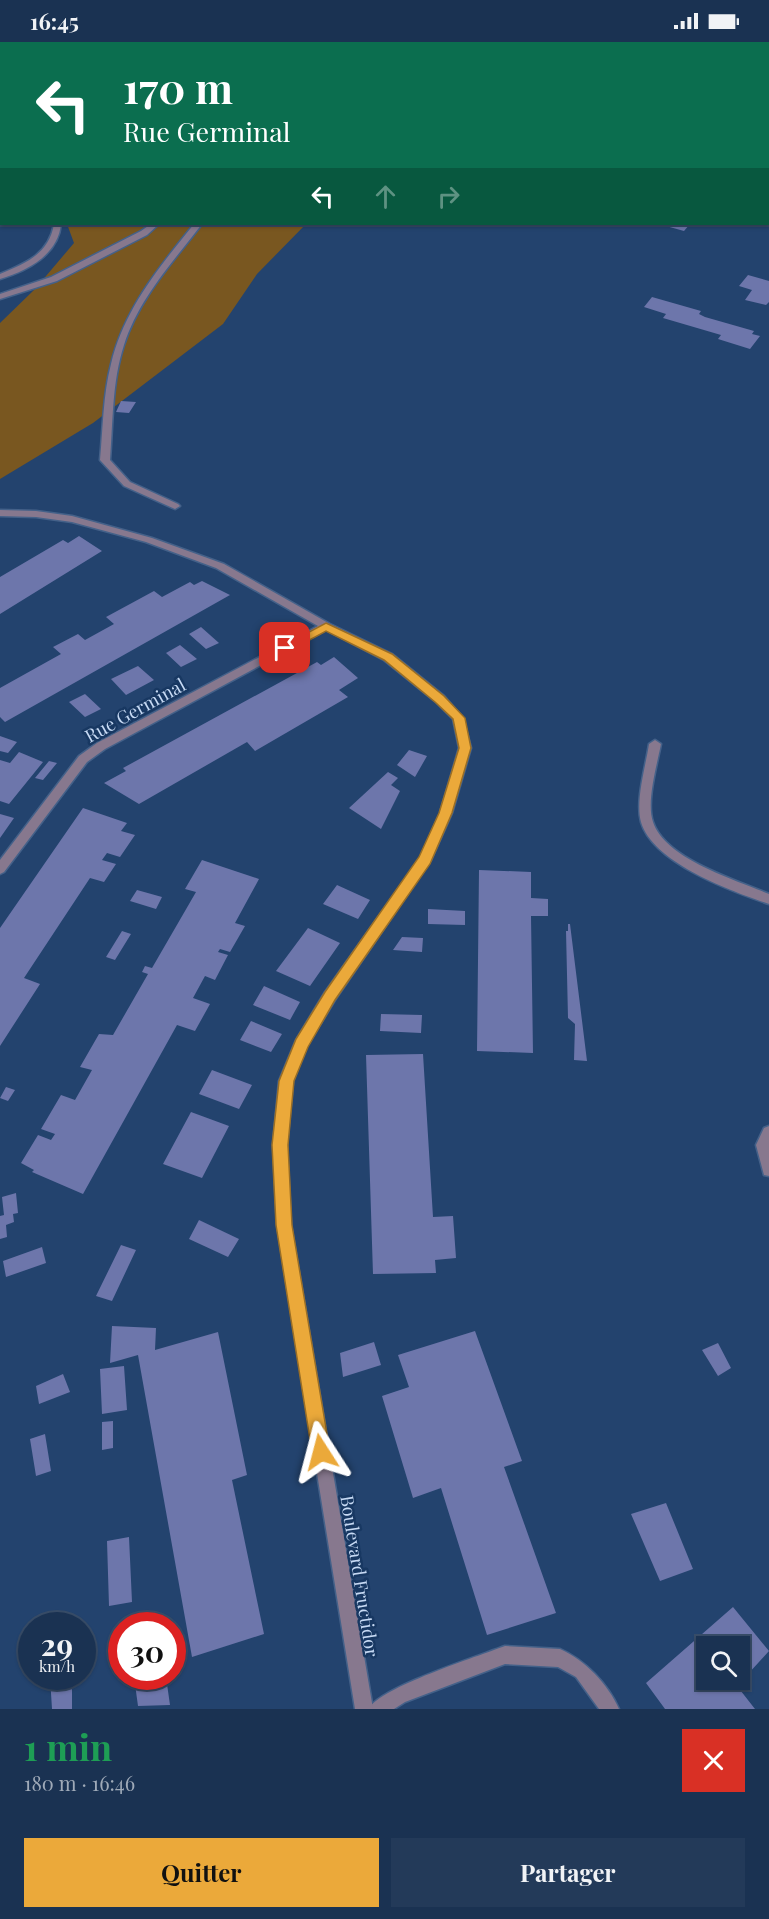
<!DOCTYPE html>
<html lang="fr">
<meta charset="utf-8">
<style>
:root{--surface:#1a3252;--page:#233a59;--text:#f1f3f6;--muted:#9faab8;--line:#384d69;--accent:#eba93a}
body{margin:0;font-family:"Playfair Display",serif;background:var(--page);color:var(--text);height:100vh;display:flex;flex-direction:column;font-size:22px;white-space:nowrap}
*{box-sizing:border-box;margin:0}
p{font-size:20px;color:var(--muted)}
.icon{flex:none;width:33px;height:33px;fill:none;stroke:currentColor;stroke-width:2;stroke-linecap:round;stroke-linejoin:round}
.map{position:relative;height:1667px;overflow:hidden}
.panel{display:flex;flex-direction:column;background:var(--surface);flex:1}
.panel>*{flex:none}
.guide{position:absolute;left:0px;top:0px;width:770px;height:183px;box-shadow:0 2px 4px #0004,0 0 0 2px var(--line);background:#0b6e4f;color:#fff;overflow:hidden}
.fabs{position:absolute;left:696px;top:1594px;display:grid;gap:12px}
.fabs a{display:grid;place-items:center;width:54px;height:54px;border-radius:0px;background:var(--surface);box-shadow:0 2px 4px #0004,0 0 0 2px var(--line);font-size:30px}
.speed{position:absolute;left:18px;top:1570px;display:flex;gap:12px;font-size:30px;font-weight:700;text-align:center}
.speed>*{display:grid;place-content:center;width:78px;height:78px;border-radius:50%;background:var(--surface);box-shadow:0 2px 4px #0004,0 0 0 2px var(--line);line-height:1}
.speed small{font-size:15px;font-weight:400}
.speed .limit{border:9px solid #d22;background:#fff;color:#111}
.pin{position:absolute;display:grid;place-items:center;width:51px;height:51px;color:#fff;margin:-26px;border-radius:12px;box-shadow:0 3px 9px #0006}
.me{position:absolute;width:66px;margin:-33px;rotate:351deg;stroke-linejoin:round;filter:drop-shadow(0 0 4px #0008)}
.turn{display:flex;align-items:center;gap:21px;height:126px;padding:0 24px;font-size:27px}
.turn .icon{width:78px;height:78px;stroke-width:2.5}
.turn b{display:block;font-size:42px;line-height:51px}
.lanes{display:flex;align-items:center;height:57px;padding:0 24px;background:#0003;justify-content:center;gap:30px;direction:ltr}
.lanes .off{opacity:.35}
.round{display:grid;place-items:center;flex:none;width:63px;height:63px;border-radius:0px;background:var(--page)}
.overview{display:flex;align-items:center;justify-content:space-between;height:102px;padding:0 24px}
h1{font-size:36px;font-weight:700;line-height:45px;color:#1e9e55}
.button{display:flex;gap:12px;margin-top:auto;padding:12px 24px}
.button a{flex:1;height:69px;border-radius:0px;background:var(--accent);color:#111;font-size:24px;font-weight:700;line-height:69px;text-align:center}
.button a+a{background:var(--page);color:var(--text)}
.status{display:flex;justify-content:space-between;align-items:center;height:42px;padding:0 30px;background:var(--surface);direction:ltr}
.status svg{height:16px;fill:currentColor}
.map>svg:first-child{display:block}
.green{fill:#795720}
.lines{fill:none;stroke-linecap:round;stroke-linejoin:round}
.stream{fill:#042d2d;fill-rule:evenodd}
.building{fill:#6d76ab;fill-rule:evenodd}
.lane-casing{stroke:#446189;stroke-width:3}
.street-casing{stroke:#446189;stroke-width:3}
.lane{fill:#87788e;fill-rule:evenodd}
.street{fill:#87788e;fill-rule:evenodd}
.route{fill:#eba93a;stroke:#996e26;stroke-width:1.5}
.labels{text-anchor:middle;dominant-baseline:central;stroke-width:5;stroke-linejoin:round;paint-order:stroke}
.street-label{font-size:18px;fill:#c7daf4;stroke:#183862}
</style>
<div class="status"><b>16:45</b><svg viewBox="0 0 49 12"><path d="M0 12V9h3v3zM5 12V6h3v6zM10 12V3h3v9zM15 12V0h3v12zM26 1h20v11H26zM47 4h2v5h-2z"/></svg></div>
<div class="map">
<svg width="769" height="1667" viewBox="0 0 769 1667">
<rect width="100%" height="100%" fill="#23436e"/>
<!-- green -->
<path class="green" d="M113,0H421L113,1Z
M67,182H306L257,232L223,282L93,381L0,437V281L35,247L74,201Z"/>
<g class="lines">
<!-- stream -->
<path class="stream" d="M126,0H132L133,2H127Z
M0,114H2V118H0Z"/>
</g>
<!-- building -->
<path class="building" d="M668,182H690L684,189L666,184Z
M748,233L769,239V260L766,263L745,258L752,248L739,244Z
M652,255L701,269L699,272L705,275L754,289L752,292L760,294L750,307L718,297L721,293L663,276L666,272L644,265Z
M121,359L136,360L129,371L116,370Z
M79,494L102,509L0,572V535L63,498L68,501Z
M202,539L230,553L5,680L0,675V646L61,612L53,605L78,592L85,598L114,582L106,575L154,549L162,555L190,540L194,543Z
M201,585L219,601L206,607L189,592Z
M180,603L197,617L181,625L166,611Z
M334,615L358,636L339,648L348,655L255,709L247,700L139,762L104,741L126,729L123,726L317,620L321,623Z
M138,624L154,638L126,653L111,637Z
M85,652L101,667L85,675L69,660Z
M0,694L17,700L8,711L0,709Z
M409,708L427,714L415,735L397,723Z
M19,710L43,720L9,762L0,759V718L10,721Z
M49,719L57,721L43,738L35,736Z
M388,730L398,736L391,743L400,749L381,787L349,766Z
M83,766L127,781L121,789L135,793L120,815L107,811L102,818L116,822L104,840L90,836L24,936L40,942L0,1004V886Z
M0,772L14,776L0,796Z
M202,818L259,837L235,881L245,884L230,910L220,907L218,910L228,913L215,938L205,934L193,956L210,962L195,989L177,983L83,1152L32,1130L34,1128L21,1121L38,1093L51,1098L55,1092L41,1087L61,1053L75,1058L92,1028L80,1025L99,992L113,993L148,932L142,930L145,924L152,926L196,850L185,847Z
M479,828L531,830V856L548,857V874H531L533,1011L477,1009Z
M337,843L370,858L358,877L323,862Z
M137,848L162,855L156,867L130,859Z
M428,867L465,869V883L428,882Z
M568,882H570L587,1019L574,1018L575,982L568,976L566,889H568Z
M308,886L340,901L310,944L276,929Z
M122,889L131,892L115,918L106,915Z
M402,895L423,896L422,910L393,908Z
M264,944L300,960L290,978L253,963Z
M381,972L422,973L421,991L380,989Z
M251,979L282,992L271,1010L240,998Z
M423,1012L433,1175L453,1174L456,1216L435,1218L436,1231L373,1232L366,1013Z
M212,1028L252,1043L239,1067L199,1052Z
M6,1045L15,1048L8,1059L0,1056Z
M191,1070L229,1084L202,1136L163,1122Z
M16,1151L18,1171L13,1172L14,1180L6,1183L7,1195L0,1197V1174L4,1173L2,1155Z
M199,1178L239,1197L228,1215L189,1197Z
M121,1203L136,1208L112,1259L96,1254Z
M42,1205L46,1221L6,1235L3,1219Z
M112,1284L156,1286L155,1308L218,1290L247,1433L232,1438L264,1592L192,1615L138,1313L110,1321Z
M475,1289L522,1419L504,1425L556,1571L487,1593L441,1446L413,1456L382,1354L409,1345L398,1313Z
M374,1300L381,1323L343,1335L340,1311Z
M718,1301L731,1326L718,1334L702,1308Z
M124,1324L127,1368L102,1372L100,1327Z
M63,1332L70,1350L39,1362L36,1344Z
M113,1379V1406L102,1408V1380Z
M45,1392L51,1429L36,1434L30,1397Z
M666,1461L693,1527L660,1539L631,1472Z
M129,1495L132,1560L109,1564L107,1499Z
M733,1565L769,1609L737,1644L755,1667H665L646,1641ZM706,1605H740V1638H706Z
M50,1635H72V1667H52Z
M134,1635H166L170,1663L138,1664Z"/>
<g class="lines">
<defs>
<path id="lane" d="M0,164H2V168H0Z
M54,182H61C58,213 27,229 0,237V232C26,221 49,212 54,182Z
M151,182H159L147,193L57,239L0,257V252L51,235L141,189Z
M194,182H202C173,220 139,256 124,303C112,340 113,379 110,418L130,440L178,462L180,464L175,467L124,444L100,418C103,386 103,353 111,322C124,267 160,224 194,182Z
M655,698L661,702C657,723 646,760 653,780C665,817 736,838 769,852V862C731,849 653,821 641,780C635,759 646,723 649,702Z
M505,1604L560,1607C585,1618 608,1642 619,1667H599L576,1635L558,1625L505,1622L405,1660L394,1667H369C378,1646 479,1614 505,1604Z"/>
<path id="street" d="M0,468L36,469L72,474L152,496L224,522L330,582L392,612L444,654L463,676L471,706L452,771L431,818L335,958L307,1004L293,1039L287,1103L291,1183L373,1667H355L277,1183L273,1103L279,1039L296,998L325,950L420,816L440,771L459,706L453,677L436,660L384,618L326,588L105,707L87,720L4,830L0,832V818L79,714L97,701L318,584L216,526L146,500L72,480L36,475L0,474Z
M769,1084V1134L764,1133L756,1103L764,1086Z"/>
</defs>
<!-- lane casing -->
<use href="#lane" class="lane-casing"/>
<!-- street casing -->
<use href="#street" class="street-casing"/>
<!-- lane -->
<use href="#lane" class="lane"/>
<!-- street -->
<use href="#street" class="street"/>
</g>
<!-- route -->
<path class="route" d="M326,581L392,612L444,654L465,676L471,706L452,771L430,822L335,958L308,1005L294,1039L288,1103L292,1183L330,1410L328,1416L321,1419L315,1416L312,1410L276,1183L272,1103L279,1039L296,997L325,950L419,815L439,771L459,706L453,677L435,660L384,618L326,589L289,609L285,610L279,606Z"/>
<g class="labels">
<!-- street labels -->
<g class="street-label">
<text transform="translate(135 668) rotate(-29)">Rue Germinal</text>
<text transform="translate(360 1534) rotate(81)">Boulevard Fructidor</text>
</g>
</g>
</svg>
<div class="fabs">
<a><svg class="icon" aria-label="search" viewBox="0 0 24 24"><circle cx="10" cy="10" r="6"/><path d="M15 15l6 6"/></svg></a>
</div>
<div class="speed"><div>29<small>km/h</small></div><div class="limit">30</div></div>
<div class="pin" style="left:285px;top:606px;background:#d93025"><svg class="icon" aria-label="arrive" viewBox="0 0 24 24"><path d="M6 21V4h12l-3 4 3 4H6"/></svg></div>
<svg class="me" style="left:321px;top:1410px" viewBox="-20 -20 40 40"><path d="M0-17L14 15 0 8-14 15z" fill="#eba93a" stroke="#fff" stroke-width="4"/></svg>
<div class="guide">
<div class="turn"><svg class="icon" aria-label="left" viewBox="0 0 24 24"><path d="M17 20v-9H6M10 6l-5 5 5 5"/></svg><div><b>170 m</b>Rue Germinal</div></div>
<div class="lanes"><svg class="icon" aria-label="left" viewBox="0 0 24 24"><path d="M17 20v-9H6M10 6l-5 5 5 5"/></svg><svg class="icon off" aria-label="ahead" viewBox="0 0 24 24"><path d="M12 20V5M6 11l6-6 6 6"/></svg><svg class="icon off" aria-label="right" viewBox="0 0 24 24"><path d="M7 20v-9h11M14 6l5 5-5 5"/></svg></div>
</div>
</div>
<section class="panel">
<div class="overview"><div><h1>1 min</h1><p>180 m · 16:46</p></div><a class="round" style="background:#d93025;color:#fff"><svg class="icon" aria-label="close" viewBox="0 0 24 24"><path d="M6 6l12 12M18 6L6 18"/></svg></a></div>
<div class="button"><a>Quitter</a><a>Partager</a></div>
</section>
